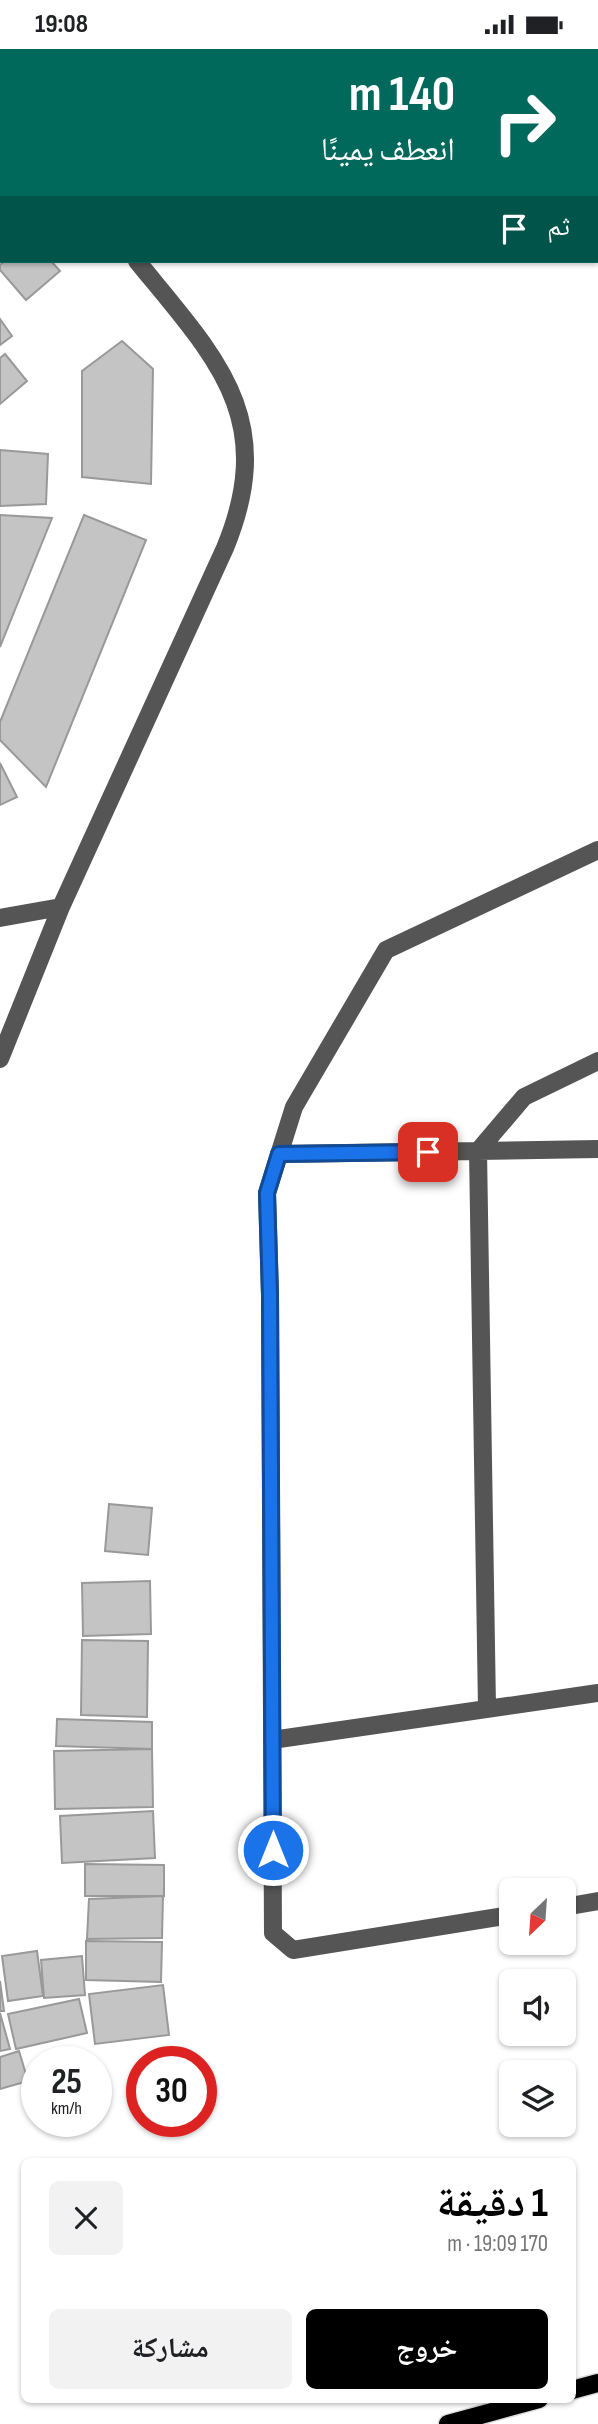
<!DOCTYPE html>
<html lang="ar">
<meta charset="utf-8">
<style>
:root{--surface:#fff;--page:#f2f2f2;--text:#202124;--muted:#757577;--accent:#000}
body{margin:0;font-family:"Sofia Sans Condensed","Noto Naskh Arabic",sans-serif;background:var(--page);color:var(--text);direction:rtl;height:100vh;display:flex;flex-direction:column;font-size:26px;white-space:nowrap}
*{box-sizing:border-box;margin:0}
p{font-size:23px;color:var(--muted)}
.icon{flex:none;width:38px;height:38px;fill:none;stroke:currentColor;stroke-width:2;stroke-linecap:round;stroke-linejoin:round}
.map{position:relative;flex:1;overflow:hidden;direction:ltr}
.panel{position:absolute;left:21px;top:2109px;width:555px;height:245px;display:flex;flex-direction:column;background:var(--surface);border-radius:10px;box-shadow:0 2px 5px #0004;direction:rtl}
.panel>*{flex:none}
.hud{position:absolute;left:0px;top:0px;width:598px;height:214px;box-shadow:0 2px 5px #0004;direction:rtl;background:#00695c;color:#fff;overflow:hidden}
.needle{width:46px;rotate:205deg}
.controls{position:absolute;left:499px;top:1829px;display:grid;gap:14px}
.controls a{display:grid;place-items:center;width:77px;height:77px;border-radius:10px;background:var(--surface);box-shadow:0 2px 5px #0004;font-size:35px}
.speed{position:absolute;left:21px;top:1997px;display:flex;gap:14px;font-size:35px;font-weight:700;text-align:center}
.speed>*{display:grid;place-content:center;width:91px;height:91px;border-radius:50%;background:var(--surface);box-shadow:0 2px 5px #0004;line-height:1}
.speed small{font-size:18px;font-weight:400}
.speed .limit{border:10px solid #d22;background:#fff;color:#111}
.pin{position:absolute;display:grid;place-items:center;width:60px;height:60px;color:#fff;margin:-30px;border-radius:14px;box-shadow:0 4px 10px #0006}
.me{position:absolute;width:77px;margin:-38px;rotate:0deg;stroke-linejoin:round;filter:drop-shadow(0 0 5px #0008)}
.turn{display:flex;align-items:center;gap:24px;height:147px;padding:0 28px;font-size:32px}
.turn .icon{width:91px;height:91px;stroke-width:2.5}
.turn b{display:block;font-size:49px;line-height:60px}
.then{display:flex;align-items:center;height:66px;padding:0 28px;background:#0003;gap:14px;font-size:26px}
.round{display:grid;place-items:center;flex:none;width:74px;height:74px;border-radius:10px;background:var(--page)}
.headline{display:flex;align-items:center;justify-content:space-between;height:119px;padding:0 28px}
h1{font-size:42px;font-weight:700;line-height:52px;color:var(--accent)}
.cta{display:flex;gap:14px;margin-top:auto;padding:14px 28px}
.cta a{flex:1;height:80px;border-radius:10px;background:var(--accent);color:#fff;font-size:28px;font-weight:700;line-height:80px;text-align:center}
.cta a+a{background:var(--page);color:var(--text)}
.status{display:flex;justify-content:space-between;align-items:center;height:49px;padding:0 35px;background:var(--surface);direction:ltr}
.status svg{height:19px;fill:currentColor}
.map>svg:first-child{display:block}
.building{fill:#c4c4c4;stroke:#999;stroke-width:2}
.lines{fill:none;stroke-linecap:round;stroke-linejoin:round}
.major-casing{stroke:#dbdbdb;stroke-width:21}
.minor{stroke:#555;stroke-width:18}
.major{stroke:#000;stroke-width:18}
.route-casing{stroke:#114b97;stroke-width:18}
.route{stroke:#1a73e8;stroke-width:12}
</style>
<div class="status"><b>19:08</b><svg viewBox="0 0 49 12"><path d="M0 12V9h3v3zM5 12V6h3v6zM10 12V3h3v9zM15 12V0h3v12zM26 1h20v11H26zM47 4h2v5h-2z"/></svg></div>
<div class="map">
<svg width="598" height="2375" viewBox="0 0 598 2375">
<rect width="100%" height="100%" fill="#fff"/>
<!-- building -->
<path class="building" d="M0,140L2,142L0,197Z
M5,212H51L60,222L26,251L0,221V216Z
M0,270L12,287L0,296Z
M122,292L153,320L151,435L82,428V322Z
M5,305L27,332L0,355V309Z
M0,401L48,405L46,455L0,457Z
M0,466L52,469L0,598Z
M84,466L146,491L46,738L0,691V673Z
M0,714L17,748L0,756Z
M109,1455L152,1459L148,1506L105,1502Z
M150,1532L151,1585L83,1587L82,1534Z
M82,1591L148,1592L147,1668L81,1666Z
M57,1670L152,1673V1700L56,1697Z
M152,1700L153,1758L55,1760L54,1702Z
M153,1762L155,1809L62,1814L60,1767Z
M85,1815L164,1816V1847H85Z
M163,1847L162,1889L87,1890L89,1850Z
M86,1892L162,1893L161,1933L86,1931Z
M37,1902L43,1947L8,1952L2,1907Z
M82,1907L85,1946L44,1949L41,1911Z
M0,1932L4,1962H0Z
M163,1936L169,1986L95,1995L89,1945Z
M79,1950L87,1984L16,2000L8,1965Z
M0,1964L10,2000L0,2002Z
M19,2002L28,2032L0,2040V2008Z"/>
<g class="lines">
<defs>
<path id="major" d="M572,2341L598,2334
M448,2375L539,2350"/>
</defs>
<!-- major casing -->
<use href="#major" class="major-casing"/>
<!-- minor -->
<path class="minor" d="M351,2L354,0
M0,32L2,34
M0,95L2,93
M0,869L61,858
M0,1010L61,858L225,499C279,368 215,308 137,212
M279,1105L598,1100
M487,1659L478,1102L524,1048L598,1012
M272,1691L598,1644
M564,1858L598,1852
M511,1866L293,1901L273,1884L270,1246L267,1144L294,1058L386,901L598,801"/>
<!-- major -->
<use href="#major" class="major"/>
</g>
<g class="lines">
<defs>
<path id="route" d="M273,1801L270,1246L267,1144L279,1105L428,1103"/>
</defs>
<!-- route casing -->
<use href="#route" class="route-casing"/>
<!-- route -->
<use href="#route" class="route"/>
</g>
</svg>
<div class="controls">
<a><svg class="needle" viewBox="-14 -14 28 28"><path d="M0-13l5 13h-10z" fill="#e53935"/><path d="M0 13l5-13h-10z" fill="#757577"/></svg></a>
<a><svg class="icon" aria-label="sound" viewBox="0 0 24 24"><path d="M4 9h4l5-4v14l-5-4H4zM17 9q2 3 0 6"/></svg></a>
<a><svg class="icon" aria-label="layers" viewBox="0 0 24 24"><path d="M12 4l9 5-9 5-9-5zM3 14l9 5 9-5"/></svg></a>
</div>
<div class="speed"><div>25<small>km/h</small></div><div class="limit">30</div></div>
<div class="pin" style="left:428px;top:1103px;background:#d93025"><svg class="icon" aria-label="arrive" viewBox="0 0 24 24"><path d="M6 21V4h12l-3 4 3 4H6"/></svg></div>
<svg class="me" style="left:273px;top:1801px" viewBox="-20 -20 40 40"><circle r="17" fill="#1a73e8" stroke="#fff" stroke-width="3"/><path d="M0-11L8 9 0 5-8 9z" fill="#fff"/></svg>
<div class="hud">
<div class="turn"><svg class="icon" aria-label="right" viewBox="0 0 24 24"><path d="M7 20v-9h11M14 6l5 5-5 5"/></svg><div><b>140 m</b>انعطف يمينًا</div></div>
<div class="then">ثم<svg class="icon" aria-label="arrive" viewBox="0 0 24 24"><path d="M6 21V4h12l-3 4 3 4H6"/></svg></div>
</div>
<section class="panel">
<div class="headline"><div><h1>1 دقيقة</h1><p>170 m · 19:09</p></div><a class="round"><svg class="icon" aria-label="close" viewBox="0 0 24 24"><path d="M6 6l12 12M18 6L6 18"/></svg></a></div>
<div class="cta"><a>خروج</a><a>مشاركة</a></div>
</section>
</div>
